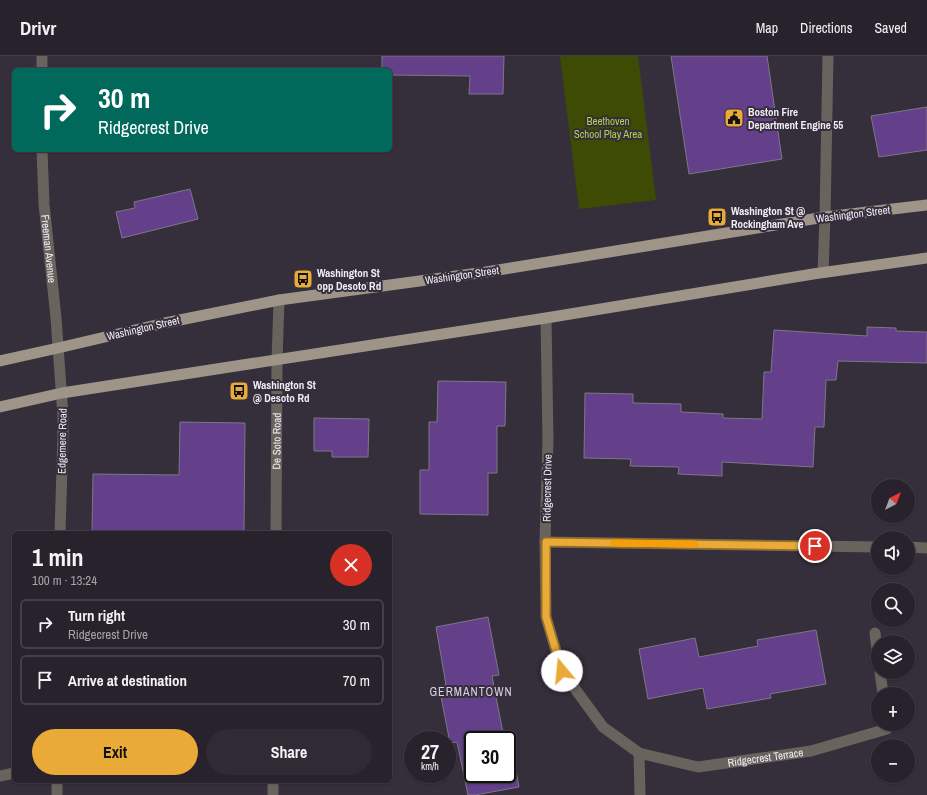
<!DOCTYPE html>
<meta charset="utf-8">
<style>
:root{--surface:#28222c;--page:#302a34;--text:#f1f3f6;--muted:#a5a4a9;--line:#443f48;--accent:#e9aa38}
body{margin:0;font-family:"Archivo Narrow",sans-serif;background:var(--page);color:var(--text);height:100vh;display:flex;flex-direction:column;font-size:15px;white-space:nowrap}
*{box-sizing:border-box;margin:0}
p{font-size:13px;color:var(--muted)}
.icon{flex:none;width:22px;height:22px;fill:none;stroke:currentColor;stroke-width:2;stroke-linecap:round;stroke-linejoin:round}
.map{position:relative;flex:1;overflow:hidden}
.drawer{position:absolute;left:12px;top:475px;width:380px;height:252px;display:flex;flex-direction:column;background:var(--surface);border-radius:6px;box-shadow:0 1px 3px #0004,0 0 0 1px var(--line)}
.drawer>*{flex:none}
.banner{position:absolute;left:12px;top:12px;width:380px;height:84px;border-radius:6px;box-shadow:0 1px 3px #0004,0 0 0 1px var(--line);background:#00695c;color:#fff;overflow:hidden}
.needle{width:26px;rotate:42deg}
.controls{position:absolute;left:871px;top:423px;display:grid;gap:8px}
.controls a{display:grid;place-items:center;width:44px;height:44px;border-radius:50%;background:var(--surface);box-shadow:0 1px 3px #0004,0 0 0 1px var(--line);font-size:20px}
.speed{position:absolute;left:404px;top:675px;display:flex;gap:8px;font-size:20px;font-weight:700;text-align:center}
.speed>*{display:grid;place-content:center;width:52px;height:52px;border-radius:50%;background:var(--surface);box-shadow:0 1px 3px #0004,0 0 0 1px var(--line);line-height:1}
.speed small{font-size:10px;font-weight:400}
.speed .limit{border:2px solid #111;border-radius:6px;background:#fff;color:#111}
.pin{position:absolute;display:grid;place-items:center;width:34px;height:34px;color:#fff;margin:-17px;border:2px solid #fff;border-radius:50%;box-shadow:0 1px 4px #0007}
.me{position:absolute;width:44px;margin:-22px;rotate:343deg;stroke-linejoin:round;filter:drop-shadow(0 0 3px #0008)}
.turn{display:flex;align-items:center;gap:14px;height:84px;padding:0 20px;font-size:18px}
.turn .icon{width:52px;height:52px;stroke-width:2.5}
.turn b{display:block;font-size:28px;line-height:34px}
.round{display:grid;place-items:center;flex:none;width:42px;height:42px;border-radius:21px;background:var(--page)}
.summary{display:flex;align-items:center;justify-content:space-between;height:68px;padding:0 20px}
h1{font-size:24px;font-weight:700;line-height:30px}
.cta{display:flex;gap:8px;margin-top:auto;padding:8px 20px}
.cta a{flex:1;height:46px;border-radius:24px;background:var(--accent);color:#111;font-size:16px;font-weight:700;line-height:46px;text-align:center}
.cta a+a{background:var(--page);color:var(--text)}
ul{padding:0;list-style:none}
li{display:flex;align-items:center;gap:12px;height:50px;margin:0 8px 6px;padding:0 12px;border:2px solid var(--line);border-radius:6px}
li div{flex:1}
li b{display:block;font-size:15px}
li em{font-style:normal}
header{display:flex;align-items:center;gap:24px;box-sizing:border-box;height:56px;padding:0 20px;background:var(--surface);border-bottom:1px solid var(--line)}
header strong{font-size:19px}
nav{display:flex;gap:22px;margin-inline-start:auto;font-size:14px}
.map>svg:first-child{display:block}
.green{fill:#3e4b05}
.building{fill:#643f8a;stroke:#7e7787;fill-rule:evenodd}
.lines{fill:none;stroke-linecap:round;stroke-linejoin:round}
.minor{stroke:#68635d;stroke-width:11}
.primary{stroke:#9e9488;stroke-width:11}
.route-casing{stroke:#976e24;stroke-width:10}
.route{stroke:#e9aa38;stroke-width:7}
.slow{stroke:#f59e0b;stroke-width:7}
.labels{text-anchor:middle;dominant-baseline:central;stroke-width:4;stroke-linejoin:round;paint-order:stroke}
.poi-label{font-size:11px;font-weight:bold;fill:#f1edf6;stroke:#352e3b;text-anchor:start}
.park-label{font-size:11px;fill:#b3cf52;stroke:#352e3b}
.street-label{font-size:11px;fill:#f1edf6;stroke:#352e3b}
.neighbourhood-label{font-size:12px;letter-spacing:1px;fill:#dbd2e4;stroke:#352e3b}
</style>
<header>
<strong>Drivr</strong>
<nav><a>Map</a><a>Directions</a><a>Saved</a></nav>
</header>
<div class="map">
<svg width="927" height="739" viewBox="0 0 927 739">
<rect width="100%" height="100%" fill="#352e3b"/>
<!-- green -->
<path class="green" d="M560,0H638L656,144L579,153Z"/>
<!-- building -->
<path class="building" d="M382,0H504L503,38H469L470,20L390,19V14H382Z
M671,0H767L782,103L689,118Z
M927,51V94L879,101L871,60Z
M190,133L198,163L122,182L116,156L135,152L134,146Z
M867,271L896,272V275L927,276V307L838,305L836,324H826L824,371H815L813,411L722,406V420L678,418L679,411L630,410L631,403L584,402L585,337L633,338V347L681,348V356L723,358V362L762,363L764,316H771L774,274L867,280Z
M438,325L506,326L505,370H497V417H488V459L420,458V414H429V366H437Z
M314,362L369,363L368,401H332V395H314Z
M180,366L245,367L244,477H92L93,418L179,419Z
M488,561L499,619L492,620L503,677L509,676L519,731L475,739H468L457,686L450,687L439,630L446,629L436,571ZM473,684H507V718H473Z
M816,574L826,628L770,638L771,642L707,653L703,632L648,643L639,593L695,582L699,601L758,590L757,584Z"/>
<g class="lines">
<!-- minor -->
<g class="minor">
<path d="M42,14V0"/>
<path id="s1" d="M42,94L44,148L56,262L63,360V379L60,477"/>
<path d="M823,216L825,161L828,0"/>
<path id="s2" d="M546,262L548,385L545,486L546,561L562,615L603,671L639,697L698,711L811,695L887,673L886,668"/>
<path id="s3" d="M276,477L277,305L279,244"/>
<path d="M545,486L878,491"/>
<path d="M908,491L927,492"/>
<path d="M875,577L878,601"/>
<path d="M880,616L883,638"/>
<path d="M639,697L640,739"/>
<path d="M0,720L14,717"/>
<path d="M57,739V725"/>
<path d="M273,739V725"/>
</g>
<!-- primary -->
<path class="primary" d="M0,305L58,292L165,267L279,244L486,216L825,161L927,149
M0,351L62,337L546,262L813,218L927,202"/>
</g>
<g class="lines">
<defs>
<path id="route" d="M562,615L546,561V486L815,490"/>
</defs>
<!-- route casing -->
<use href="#route" class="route-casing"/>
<!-- route -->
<use href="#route" class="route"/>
<!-- slow -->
<path class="slow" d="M614,487L695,488"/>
</g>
<!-- icons -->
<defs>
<symbol id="civic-square" viewBox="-11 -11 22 22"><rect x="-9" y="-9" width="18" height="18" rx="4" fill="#e9aa38" stroke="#352e3b"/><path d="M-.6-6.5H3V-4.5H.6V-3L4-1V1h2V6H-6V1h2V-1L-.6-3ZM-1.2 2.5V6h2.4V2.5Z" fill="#111"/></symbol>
<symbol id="bus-square" viewBox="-11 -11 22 22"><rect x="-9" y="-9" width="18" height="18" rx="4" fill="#e9aa38" stroke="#352e3b"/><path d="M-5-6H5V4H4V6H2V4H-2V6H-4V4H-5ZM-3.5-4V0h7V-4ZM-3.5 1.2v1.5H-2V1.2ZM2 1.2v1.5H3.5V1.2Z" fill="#111"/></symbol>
</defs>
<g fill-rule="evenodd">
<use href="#civic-square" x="723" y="51" width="22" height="22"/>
<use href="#bus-square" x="706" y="150" width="22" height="22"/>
<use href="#bus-square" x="292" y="212" width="22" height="22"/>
<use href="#bus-square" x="228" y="324" width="22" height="22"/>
</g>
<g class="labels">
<!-- poi labels -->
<g class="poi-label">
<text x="748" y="56">Boston Fire<tspan x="748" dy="13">Department Engine 55</tspan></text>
<text x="731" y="155">Washington St @<tspan x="731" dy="13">Rockingham Ave</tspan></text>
<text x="317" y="217">Washington St<tspan x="317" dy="13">opp Desoto Rd</tspan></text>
<text x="253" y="329">Washington St<tspan x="253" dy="13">@ Desoto Rd</tspan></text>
</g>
<!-- park labels -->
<g class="park-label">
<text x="608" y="65">Beethoven<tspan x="608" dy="13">School Play Area</tspan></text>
</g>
<!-- street labels -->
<g class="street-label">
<text transform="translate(853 158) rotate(-7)">Washington Street</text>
<text stroke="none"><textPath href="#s1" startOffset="99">Freeman Avenue</textPath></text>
<text transform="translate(462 219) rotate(-8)">Washington Street</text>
<text transform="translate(143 272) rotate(-13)">Washington Street</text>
<text transform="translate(62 385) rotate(-89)">Edgemere Road</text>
<text stroke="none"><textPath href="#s3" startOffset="92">De Soto Road</textPath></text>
<text transform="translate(547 432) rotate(-89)">Ridgecrest Drive</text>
<text stroke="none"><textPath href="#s2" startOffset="598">Ridgecrest Terrace</textPath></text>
</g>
<!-- neighbourhood labels -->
<g class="neighbourhood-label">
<text x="471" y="636">GERMANTOWN</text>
</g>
</g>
</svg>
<div class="controls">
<a><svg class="needle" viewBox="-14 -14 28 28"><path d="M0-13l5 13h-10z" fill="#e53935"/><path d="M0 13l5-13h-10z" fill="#a5a4a9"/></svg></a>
<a><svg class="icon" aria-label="sound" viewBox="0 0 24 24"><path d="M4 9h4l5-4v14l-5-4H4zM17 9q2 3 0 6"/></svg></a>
<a><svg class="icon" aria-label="search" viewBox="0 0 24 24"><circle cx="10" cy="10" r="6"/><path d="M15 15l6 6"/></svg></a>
<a><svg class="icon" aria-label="layers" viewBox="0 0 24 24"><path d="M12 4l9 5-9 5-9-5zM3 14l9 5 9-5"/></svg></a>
<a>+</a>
<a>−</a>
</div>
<div class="speed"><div>27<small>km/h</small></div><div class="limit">30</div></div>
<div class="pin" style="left:815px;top:490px;background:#d93025"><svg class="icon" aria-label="arrive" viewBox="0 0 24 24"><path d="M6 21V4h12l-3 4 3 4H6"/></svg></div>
<svg class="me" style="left:562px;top:615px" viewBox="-20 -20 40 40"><circle r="19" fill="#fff"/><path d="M0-13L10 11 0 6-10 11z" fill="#e9aa38"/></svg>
<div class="banner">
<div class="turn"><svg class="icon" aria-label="right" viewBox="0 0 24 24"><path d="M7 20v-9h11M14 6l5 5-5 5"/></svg><div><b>30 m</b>Ridgecrest Drive</div></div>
</div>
<section class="drawer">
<div class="summary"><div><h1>1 min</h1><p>100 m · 13:24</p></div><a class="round" style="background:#d93025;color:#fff"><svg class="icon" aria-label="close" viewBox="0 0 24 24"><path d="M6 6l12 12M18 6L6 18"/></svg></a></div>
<ul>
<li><svg class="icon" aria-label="right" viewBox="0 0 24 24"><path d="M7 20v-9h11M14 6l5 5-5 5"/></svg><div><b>Turn right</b><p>Ridgecrest Drive</p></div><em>30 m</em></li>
<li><svg class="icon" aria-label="arrive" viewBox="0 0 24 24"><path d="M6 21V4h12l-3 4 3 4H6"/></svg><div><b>Arrive at destination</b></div><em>70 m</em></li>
</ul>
<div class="cta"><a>Exit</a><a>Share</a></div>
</section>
</div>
